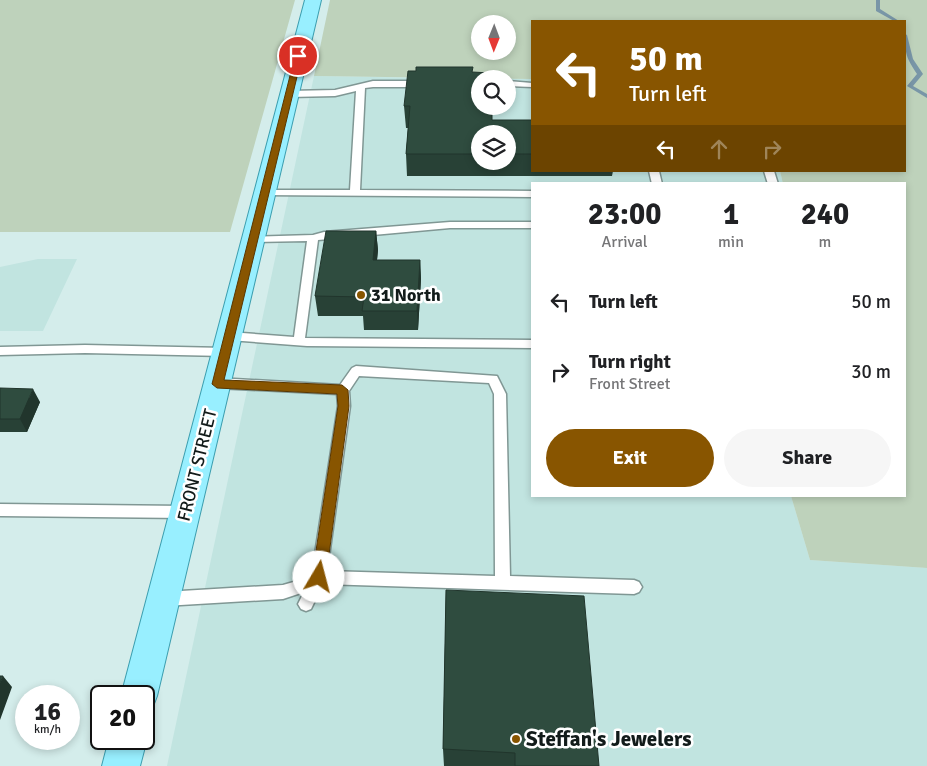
<!DOCTYPE html>
<style>
:root{--surface:#fff;--page:#f6f6f6;--text:#202124;--muted:#757577;--accent:#850}
body{margin:0;font-family:Signika,sans-serif;background:var(--page);color:var(--text);height:100vh;display:flex;flex-direction:column;font-size:19px;white-space:nowrap}
*{box-sizing:border-box;margin:0}
p{font-size:16px;color:var(--muted)}
.icon{flex:none;width:28px;height:28px;fill:none;stroke:currentColor;stroke-width:2;stroke-linecap:round;stroke-linejoin:round}
.map{position:relative;flex:1;overflow:hidden}
.details{position:absolute;left:531px;top:182px;width:375px;height:315px;display:flex;flex-direction:column;background:var(--surface);border-radius:0px;box-shadow:0 2px 8px #0003}
.details>*{flex:none}
.hud{position:absolute;left:531px;top:20px;width:375px;height:152px;border-radius:0px;box-shadow:0 2px 8px #0003;background:#850;color:#fff;overflow:hidden}
.needle{width:32px;rotate:181deg}
.buttons{position:absolute;left:471px;top:15px;display:grid;gap:10px}
.buttons a{display:grid;place-items:center;width:45px;height:45px;border-radius:50%;background:var(--surface);box-shadow:0 2px 8px #0003;font-size:25px}
.speed{position:absolute;left:15px;top:685px;display:flex;gap:10px;font-size:25px;font-weight:700;text-align:center}
.speed>*{display:grid;place-content:center;width:65px;height:65px;border-radius:50%;background:var(--surface);box-shadow:0 2px 8px #0003;line-height:1}
.speed small{font-size:12px;font-weight:400}
.speed .limit{border:2px solid #111;border-radius:8px;background:#fff;color:#111}
.pin{position:absolute;display:grid;place-items:center;width:42px;height:42px;color:#fff;margin:-21px;border:2px solid #fff;border-radius:50%;box-shadow:0 1px 5px #0007}
.me{position:absolute;width:55px;margin:-28px;rotate:8deg;stroke-linejoin:round;filter:drop-shadow(0 0 4px #0008)}
.turn{display:flex;align-items:center;gap:18px;height:105px;padding:0 15px;font-size:22px}
.turn .icon{width:65px;height:65px;stroke-width:2.5}
.turn b{display:block;font-size:35px;line-height:42px}
.lanes{display:flex;align-items:center;height:48px;padding:0 15px;background:#0003;justify-content:center;gap:25px;direction:ltr}
.lanes .off{opacity:.35}
.eta{display:flex;justify-content:space-evenly;align-items:center;height:85px;text-align:center}
.eta b{font-size:30px;font-weight:700;line-height:35px}
.action{display:flex;gap:10px;margin-top:auto;padding:10px 15px}
.action a{flex:1;height:58px;border-radius:30px;background:var(--accent);color:#fff;font-size:20px;font-weight:700;line-height:58px;text-align:center}
.action a+a{background:var(--page);color:var(--text)}
ul{padding:0;list-style:none}
li{display:flex;align-items:center;gap:15px;height:70px;padding:0 15px}
li div{flex:1}
li b{display:block;font-size:19px}
li em{font-style:normal}
.map>svg:first-child{display:block}
.built{fill:#c1e4e0;fill-rule:evenodd}
.green{fill:#bed2bb;fill-rule:evenodd}
.lines{fill:none;stroke-linecap:round;stroke-linejoin:round}
.stream{fill:#7996a7;fill-rule:evenodd}
.lane-casing{stroke:#809794;stroke-width:3}
.primary-casing{stroke:#3c9eaf;stroke-width:2}
.lane{fill:#fff;fill-rule:evenodd}
.primary{fill:#98efff;fill-rule:evenodd}
.wall{fill:#284136;fill-rule:evenodd}
.shaded-wall{fill:#21352c}
.building{fill:#2f4c3f;stroke:#21352c}
.route{fill:#850;stroke:#583700}
.poi-dot{fill:#850;stroke:#fff;stroke-width:2}
.labels{text-anchor:middle;dominant-baseline:central;stroke-width:5;stroke-linejoin:round;paint-order:stroke}
.poi-label{font-size:18px;font-weight:bold;fill:#121b1a;stroke:#fff;text-anchor:start}
.street-label{font-size:18px;fill:#121b1a;stroke:#fff}
.near-poi-label{font-size:21px;font-weight:bold;fill:#121b1a;stroke:#fff;text-anchor:start}
</style>
<div class="map">
<svg width="927" height="766" viewBox="0 0 927 766">
<rect width="100%" height="100%" fill="#d4edeb"/>
<!-- built -->
<path class="built" d="M314,76L483,79H480V106H508V79H532V171H780L783,184H532V496H791L810,560L927,568V766H167ZM480,134H508V161H480Z
M38,259H77L43,331H0V267Z"/>
<!-- green -->
<path class="green" d="M0,0H295L230,232H0Z
M330,0H927V568L810,560L791,496H905V184H783L780,171H905V21H532V79L314,76ZM480,24H508V51H480Z"/>
<g class="lines">
<!-- stream -->
<path class="stream" d="M876,0H880V9L899,21H894L876,11Z
M905,34L907,35L913,59L923,74L913,86L927,94V98L907,86L917,74C906,57 905,54 905,34Z"/>
<defs>
<path id="lane" d="M373,81H423L427,84L423,87H373L365,88L360,190L532,191V197L260,195L259,193L264,190H350L356,91L335,96L289,97L285,94L289,91L335,90Z
M508,81L532,83V87L508,86Z
M649,171H659L662,184H652Z
M764,171H774L778,184H768Z
M450,222H532V228H450L318,240L305,338L532,340V348L307,346L229,340L223,336L229,332L294,337L307,241L253,242L248,239L249,237L313,235L324,232Z
M85,345L225,348L231,352L225,356L85,353L0,355V347Z
M356,366L497,376L506,394L510,576L634,580L639,582L642,587L639,592L634,594L323,584L311,609L306,611L301,609L298,604L304,592L283,599L164,606L159,604L156,599L159,594L164,592L283,585L297,581L312,573L338,406L337,394L217,388L213,386L211,383L213,380L217,378L340,385L352,368ZM359,376L489,383L494,394L495,576L327,571L350,406L349,391Z
M0,504L185,506L190,508L192,512L190,516L185,518L0,516Z"/>
<path id="primary" d="M305,0H321L157,696L152,709L144,712V696H121Z
M144,732L147,739L140,766H102L109,739H144Z"/>
</defs>
<!-- lane casing -->
<use href="#lane" class="lane-casing"/>
<!-- primary casing -->
<use href="#primary" class="primary-casing"/>
<!-- lane -->
<use href="#lane" class="lane"/>
<!-- primary -->
<use href="#primary" class="primary"/>
</g>
<!-- wall -->
<path class="wall" d="M416,71L472,72L492,120H532V171H613L612,176H407L406,154L408,128H406L404,106ZM480,134H508V161H480Z
M376,231L378,250L377,260H420L421,279L418,330H364L363,316H318L315,296Z
M0,388L40,402L27,432H0Z
M446,590L599,766H444L443,749Z"/>
<!-- shaded-wall -->
<path class="shaded-wall" d="M376,231L378,250L375,279L373,260Z
M420,260L421,279L418,330L417,311Z
M33,389L40,402L27,432L20,419Z
M3,676L12,687L0,720V683Z"/>
<!-- building -->
<path class="building" d="M416,67H473L472,72L491,73V79H480V106H492V120H532V154H508V134H480V154H406L410,106H404L408,71H416Z
M326,231H376L373,260H420L417,311H362L364,297L315,296Z
M0,388L33,389L20,419H0Z
M446,590L584,596L599,766H515V753L443,749Z
M0,676H3L0,683Z"/>
<!-- route -->
<path class="route" d="M298,54L302,56L224,380L342,385L348,390L349,406L326,577L324,581L319,583L314,581L312,577L338,406L337,394L217,388L212,384L295,56Z"/>
<!-- markers -->
<g class="poi-dot">
<circle cx="361" cy="295" r="5"/>
<circle cx="516" cy="739" r="5"/>
</g>
<g class="labels">
<!-- poi labels -->
<g class="poi-label">
<text x="371" y="295">31 North</text>
</g>
<!-- street labels -->
<g class="street-label">
<text transform="translate(197 465) rotate(-76)">FRONT STREET</text>
</g>
<!-- near-poi labels -->
<g class="near-poi-label">
<text x="526" y="739">Steffan's Jewelers</text>
</g>
</g>
</svg>
<div class="buttons">
<a><svg class="needle" viewBox="-14 -14 28 28"><path d="M0-13l5 13h-10z" fill="#e53935"/><path d="M0 13l5-13h-10z" fill="#757577"/></svg></a>
<a><svg class="icon" aria-label="search" viewBox="0 0 24 24"><circle cx="10" cy="10" r="6"/><path d="M15 15l6 6"/></svg></a>
<a><svg class="icon" aria-label="layers" viewBox="0 0 24 24"><path d="M12 4l9 5-9 5-9-5zM3 14l9 5 9-5"/></svg></a>
</div>
<div class="speed"><div>16<small>km/h</small></div><div class="limit">20</div></div>
<div class="pin" style="left:298px;top:56px;background:#d93025"><svg class="icon" aria-label="arrive" viewBox="0 0 24 24"><path d="M6 21V4h12l-3 4 3 4H6"/></svg></div>
<svg class="me" style="left:319px;top:577px" viewBox="-20 -20 40 40"><circle r="19" fill="#fff"/><path d="M0-13L10 11 0 6-10 11z" fill="#850"/></svg>
<div class="hud">
<div class="turn"><svg class="icon" aria-label="left" viewBox="0 0 24 24"><path d="M17 20v-9H6M10 6l-5 5 5 5"/></svg><div><b>50 m</b>Turn left</div></div>
<div class="lanes"><svg class="icon" aria-label="left" viewBox="0 0 24 24"><path d="M17 20v-9H6M10 6l-5 5 5 5"/></svg><svg class="icon off" aria-label="ahead" viewBox="0 0 24 24"><path d="M12 20V5M6 11l6-6 6 6"/></svg><svg class="icon off" aria-label="right" viewBox="0 0 24 24"><path d="M7 20v-9h11M14 6l5 5-5 5"/></svg></div>
</div>
<section class="details">
<div class="eta">
<div><b>23:00</b><p>Arrival</p></div>
<div><b>1</b><p>min</p></div>
<div><b>240</b><p>m</p></div>
</div>
<ul>
<li><svg class="icon" aria-label="left" viewBox="0 0 24 24"><path d="M17 20v-9H6M10 6l-5 5 5 5"/></svg><div><b>Turn left</b></div><em>50 m</em></li>
<li><svg class="icon" aria-label="right" viewBox="0 0 24 24"><path d="M7 20v-9h11M14 6l5 5-5 5"/></svg><div><b>Turn right</b><p>Front Street</p></div><em>30 m</em></li>
</ul>
<div class="action"><a>Exit</a><a>Share</a></div>
</section>
</div>
